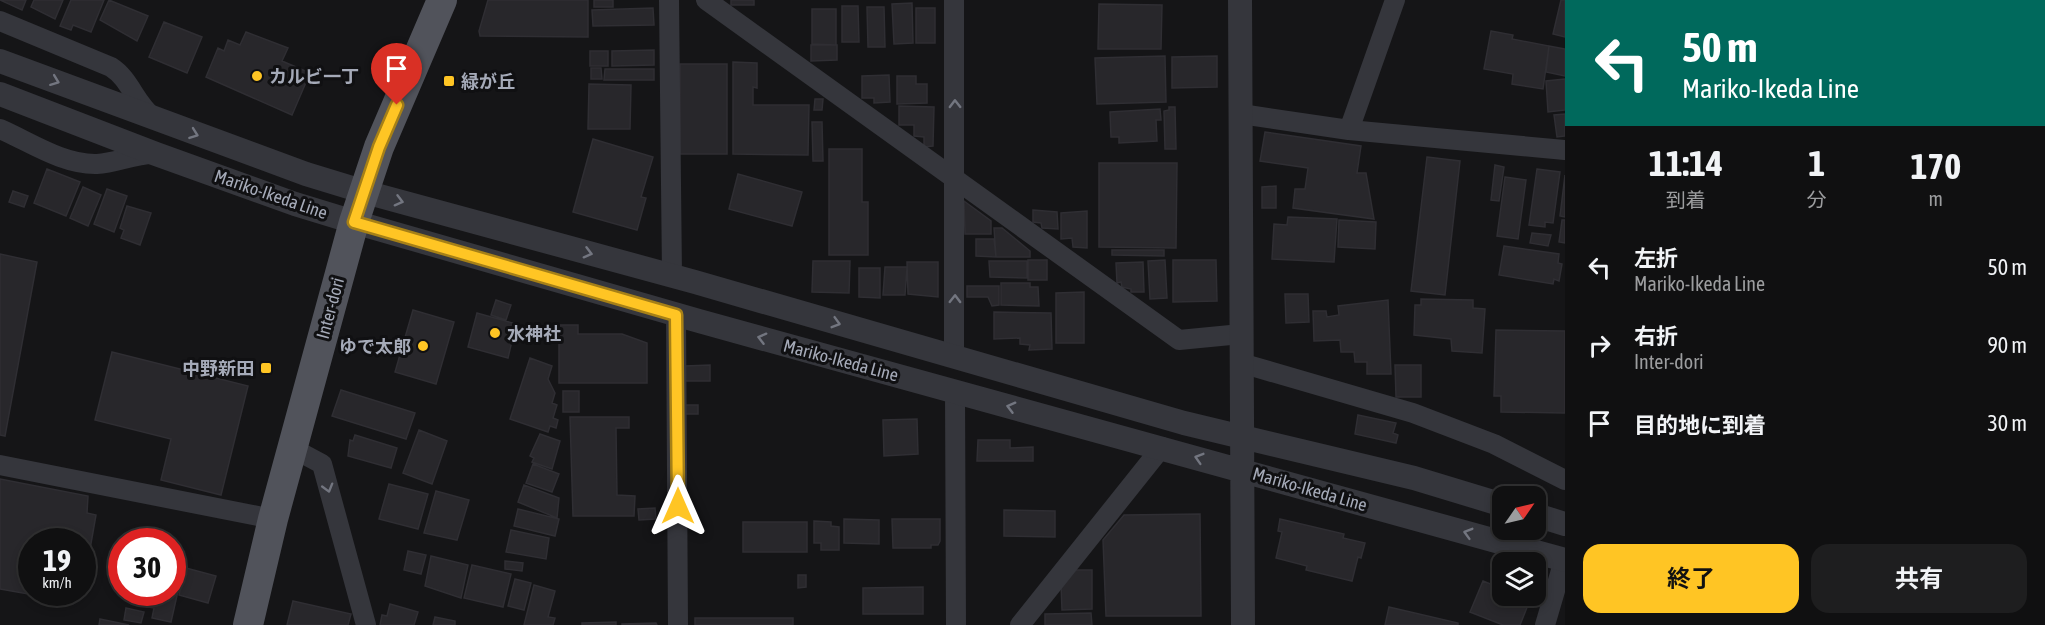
<!DOCTYPE html>
<html lang="ja">
<meta charset="utf-8">
<style>
:root{--surface:#101011;--page:#1e1e1f;--text:#f1f3f6;--muted:#9c9d9f;--line:#303031;--accent:#ffc524}
body{margin:0;font-family:"Asap Condensed","Noto Sans JP",sans-serif;background:var(--page);color:var(--text);height:100vh;display:flex;flex-direction:column;font-size:22px;white-space:nowrap}
*{box-sizing:border-box;margin:0}
p{font-size:20px;color:var(--muted)}
.icon{flex:none;width:33px;height:33px;fill:none;stroke:currentColor;stroke-width:2;stroke-linecap:round;stroke-linejoin:round}
.map{position:relative;flex:1;overflow:hidden}
.drawer{display:flex;flex-direction:column;background:var(--surface);width:480px}
.drawer>*{flex:none}
.top-card{background:#00695c;color:#fff;overflow:hidden}
.needle{width:39px;rotate:56deg}
.tools{position:absolute;left:1492px;top:486px;display:grid;gap:12px}
.tools a{display:grid;place-items:center;width:54px;height:54px;border-radius:12px;background:var(--surface);box-shadow:0 3px 9px #0003,0 0 0 2px var(--line);font-size:30px}
.speed{position:absolute;left:18px;top:528px;display:flex;gap:12px;font-size:30px;font-weight:700;text-align:center}
.speed>*{display:grid;place-content:center;width:78px;height:78px;border-radius:50%;background:var(--surface);box-shadow:0 3px 9px #0003,0 0 0 2px var(--line);line-height:1}
.speed small{font-size:15px;font-weight:400}
.speed .limit{border:9px solid #d22;background:#fff;color:#111}
.pin{position:absolute;display:grid;place-items:center;width:51px;height:51px;color:#fff;margin:-62px -26px;border-radius:50% 50% 50% 0;rotate:-45deg;box-shadow:0 0 6px #0007}
.pin .icon{rotate:45deg}
.me{position:absolute;width:66px;margin:-33px;rotate:0deg;stroke-linejoin:round;filter:drop-shadow(0 0 4px #0008)}
.turn{display:flex;align-items:center;gap:21px;height:126px;padding:0 18px;font-size:27px}
.turn .icon{width:78px;height:78px;stroke-width:2.5}
.turn b{display:block;font-size:42px;line-height:51px}
.eta{display:flex;justify-content:space-evenly;align-items:center;height:102px;text-align:center}
.eta b{font-size:36px;font-weight:700;line-height:42px}
.cta{display:flex;gap:12px;margin-top:auto;padding:12px 18px}
.cta a{flex:1;height:69px;border-radius:18px;background:var(--accent);color:#111;font-size:24px;font-weight:700;line-height:69px;text-align:center}
.cta a+a{background:var(--page);color:var(--text)}
ul{padding:0;list-style:none}
li{display:flex;align-items:center;gap:18px;height:78px;padding:0 18px}
li div{flex:1}
li b{display:block;font-size:22px}
li em{font-style:normal}
main{display:flex;flex:1;min-height:0}
.map>svg:first-child{display:block}
.building{fill:#28272b;stroke:#2f2e33;stroke-width:1.5}
.lines{fill:none;stroke-linecap:round;stroke-linejoin:round}
.minor{stroke:#35363c;stroke-width:20}
.tertiary{stroke:#35363c;stroke-width:24}
.primary{stroke:#51535b;stroke-width:30}
.oneway{stroke:#737680}
.route-casing{stroke:#a68017;stroke-width:15}
.route{stroke:#ffc524;stroke-width:10}
.poi-dot{fill:#ffc524;stroke:#101012;stroke-width:2}
.labels{text-anchor:middle;dominant-baseline:central;stroke-width:6;stroke-linejoin:round;paint-order:stroke}
.poi-label{font-size:18px;font-weight:bold;fill:#a5aab8;stroke:#101012;text-anchor:start}
.street-label{font-size:18px;fill:#a5aab8;stroke:#101012}
</style>
<main>
<div class="map">
<svg width="1565" height="625" viewBox="0 0 1565 625">
<rect width="100%" height="100%" fill="#151517"/>
<!-- building -->
<path class="building" d="M0,0H26L22,10Z
M34,0H63L55,19L31,7Z
M71,0H104L91,32L73,25L71,30L60,26Z
M109,0L148,16L137,41L100,20Z
M488,0H588V37L480,36L479,31Z
M594,0H613V7H594Z
M731,0H754V5H731Z
M1561,0H1565V37L1553,34Z
M912,3L913,43L894,44L892,4Z
M1099,4L1162,5L1161,49H1098Z
M842,6H858L859,42H842Z
M867,7H884L885,47H868Z
M653,8L654,25L593,26L592,10Z
M916,8H935V43H916Z
M812,9H836V45L812,44Z
M164,22L202,37L187,73L149,57Z
M1491,31L1513,35L1512,39L1549,46L1543,89L1512,84L1513,74L1484,69Z
M246,32L288,48L282,61L310,73L292,115L206,77L218,48L224,51L228,40L240,45Z
M811,45H837V60L811,61Z
M1549,46L1565,49V76L1546,72Z
M654,50V65L612,66V51Z
M590,51H608V66H590Z
M1165,56L1166,102L1097,104L1095,58Z
M1217,56V87L1172,88V57Z
M733,62L757,63V88L753,87V105H809L808,155L733,154Z
M680,64H727V154H680Z
M591,68H601L602,79H591Z
M605,69H654V80H604Z
M889,75L890,102L874,103V98H862V76Z
M897,76H916V84H927V103L897,104Z
M1565,79V110L1548,112L1546,81Z
M589,84L631,85L630,129H588Z
M815,99H823L822,110H814Z
M899,106L934,107L933,146L924,147V137L914,136V125H899Z
M1169,107H1175L1176,149H1165L1164,111L1169,110Z
M1160,109L1161,120H1156L1157,141L1119,143V137H1111L1110,112Z
M1565,114V136L1557,137L1554,115Z
M812,122H822L823,161H813Z
M1265,132L1361,146L1357,173H1366L1374,219L1293,208L1295,189H1305L1308,168L1260,161Z
M593,139L653,157L641,197L646,198L637,230L573,212Z
M829,149H862V202H868V255H829Z
M1427,157L1460,161L1445,295L1411,291Z
M1099,163H1177L1176,248L1099,247Z
M1495,165L1504,167L1499,201L1491,200Z
M47,169L80,182L66,216L34,203Z
M1537,169L1560,172L1553,223L1545,222V227L1529,225Z
M738,174L802,192L792,226L729,209Z
M1565,175V217L1560,216Z
M1505,177L1526,180L1518,239L1497,236Z
M1276,186V208H1262V187Z
M83,187L101,195L88,226L70,218Z
M107,189L127,196L114,232L94,224Z
M13,191L28,196L24,207L9,202Z
M964,201L991,221V234H965Z
M127,206L151,213L140,245L121,238L124,230L120,228Z
M1033,210L1057,212L1058,229L1042,228L1041,223L1033,222Z
M1087,211V248L1073,247L1072,238L1061,239V213Z
M1288,217L1337,219L1334,262L1272,259L1274,224L1287,225Z
M1339,220L1376,222L1375,249L1338,247Z
M1562,220H1565V243L1559,242Z
M994,228H1002L1030,251V257H996Z
M1532,233L1551,235L1548,246L1530,243Z
M976,239H994L996,257L976,256Z
M1504,246L1559,254L1558,263L1562,264L1559,281L1554,279L1553,284L1499,275Z
M1112,250H1164V256L1112,255Z
M0,254L37,262L5,436L0,435Z
M1028,260H1047V280H1028Z
M1165,260L1167,298L1150,299L1148,261Z
M1173,260H1216L1217,301L1173,302Z
M813,261H850L849,293L812,292Z
M989,261H1027V278L990,277Z
M907,262H938V297L908,294Z
M1143,262L1144,292H1131V289L1122,287L1121,282L1117,283L1116,263Z
M885,267H907L905,295H883Z
M859,268H880V298L859,297Z
M1001,283H1030V287H1038L1039,306L1001,305Z
M967,286H999V305L992,306L988,297H967Z
M1084,292V343H1056V293Z
M1285,294H1308L1309,322L1286,323Z
M1421,299L1473,300V308L1485,309L1482,353L1452,351L1451,339L1414,335L1415,305H1421Z
M496,300L511,305L506,320L491,315Z
M1388,300L1391,374H1367V362H1355L1354,352H1341L1340,340L1314,341L1313,311H1326L1327,317L1339,315L1338,306Z
M413,310L454,322L436,384L395,372Z
M994,312L1051,313L1052,349L1029,350L1030,345L1020,344V338L994,339Z
M477,313L516,324L508,358L468,347Z
M559,325H578V334H622L647,343V383H559Z
M1496,330L1565,331V413L1501,412V396H1494Z
M112,352L248,386L221,495L161,480L171,439L95,420Z
M530,358L552,366L548,379L555,393L552,403L557,405L553,418L558,420L556,428L550,426L548,432L510,419Z
M710,365V381H685V366Z
M1395,365H1421V397H1396Z
M341,390L415,413L406,439L332,416Z
M563,391H579V412H563Z
M685,405H698V414H685Z
M1358,415L1396,423L1393,433L1398,435L1396,443L1355,434Z
M570,417H629V428H616L617,495L635,496L634,516H573Z
M917,419L918,454L884,456L883,420Z
M419,430L447,441L432,484L403,473Z
M540,434L560,441L552,469L532,462L534,458L530,456Z
M355,435L397,448L391,468L348,456L350,440L353,441Z
M978,440H1010V448L1033,447V461H977Z
M533,464L559,474L552,492L526,483Z
M0,479L88,496L87,513L96,515L83,589L82,542H32V592H64L62,600L0,589Z
M389,484L428,494L418,529L379,519Z
M524,485L559,498L557,518L518,502Z
M436,491L469,500L457,540L424,533Z
M655,508L656,519L639,520L638,509Z
M518,509L559,519L555,536L514,526Z
M1004,510L1055,511V537L1004,536Z
M1200,514L1201,616H1106L1103,540L1124,515Z
M844,519L879,520V544L844,543Z
M892,519H940V541L938,545H931V548H893Z
M1280,519L1344,534L1343,538L1365,543L1361,558L1358,557L1352,581L1306,570L1307,566L1276,558L1282,532L1278,531Z
M814,521L831,522V526L839,527V550H821V543H814Z
M743,522H807V552H743Z
M511,530L549,538L546,559L506,552Z
M408,551L426,555L421,574L404,570Z
M431,556L468,565L461,598L425,586Z
M505,561L523,563L522,571L505,569Z
M472,565L511,574L503,607L464,598Z
M172,566L183,569L171,622L152,618L154,608L148,607L151,592H172Z
M186,568L216,576L208,603L179,595Z
M1071,570H1092V609L1062,610L1061,584Z
M798,575H806V587L798,588Z
M515,579L531,583L524,610L508,606Z
M1483,581L1503,589V596H1519L1530,600L1520,625H1503L1470,612Z
M534,585L555,591L548,617L555,618L553,625H524Z
M923,587V614H863V588Z
M130,592H145L144,597Z
M293,601L351,614L348,625H287Z
M390,604L418,612L414,625H380L382,615L387,616Z
M1389,607L1458,623V625H1385Z
M126,608L144,612L141,623L124,620Z
M1091,613L1092,625H1045V614Z
M435,617L455,621V625H433Z
M695,618H793V625H695Z
M100,619L129,625H99Z
M616,622V625H582V623Z
M656,623L657,625H622V624Z"/>
<g class="lines">
<!-- minor -->
<path class="minor" d="M669,0L672,276
M706,0L1179,340L1241,334
M954,0V357
M0,21L111,67C130,79 135,103 153,117
M1241,114L1349,130L1565,150
M0,129C30,142 63,165 97,164C116,163 134,154 153,154
M1349,130L1395,0
M676,315L678,625
M1241,363L1413,413L1494,444L1565,480
M955,392L956,625
M292,448L322,464L366,625
M0,465L273,519
M1020,625L1162,447
M1545,625L1564,560"/>
<!-- tertiary -->
<path class="tertiary" d="M1240,0L1243,625
M0,61L306,174L365,192L695,282L1184,423L1414,478L1503,505
M0,94L156,154L295,204L354,222L699,321L1565,560
M1536,515L1565,524"/>
<!-- primary -->
<path class="primary" d="M248,625L273,519L354,222L379,147L442,0"/>
</g>
<!-- one-way arrows -->
<defs><path id="oneway-chevron" d="M-2-3.5L2.5 0L-2 3.5" fill="none" stroke-width="1.6" stroke-linecap="round" stroke-linejoin="round" transform="scale(1.5)"/></defs>
<g class="oneway">
<use href="#oneway-chevron" transform="translate(55 81) rotate(21)"/>
<use href="#oneway-chevron" transform="translate(955 104) rotate(-91)"/>
<use href="#oneway-chevron" transform="translate(194 134) rotate(20)"/>
<use href="#oneway-chevron" transform="translate(399 201) rotate(15)"/>
<use href="#oneway-chevron" transform="translate(588 253) rotate(15)"/>
<use href="#oneway-chevron" transform="translate(955 299) rotate(-89)"/>
<use href="#oneway-chevron" transform="translate(836 323) rotate(16)"/>
<use href="#oneway-chevron" transform="translate(762 338) rotate(-165)"/>
<use href="#oneway-chevron" transform="translate(1011 407) rotate(-165)"/>
<use href="#oneway-chevron" transform="translate(1199 458) rotate(-163)"/>
<use href="#oneway-chevron" transform="translate(328 488) rotate(74)"/>
<use href="#oneway-chevron" transform="translate(1468 533) rotate(-164)"/>
</g>
<g class="lines">
<defs>
<path id="route" d="M397,105L379,147L354,222L676,315L678,506"/>
</defs>
<!-- route casing -->
<use href="#route" class="route-casing"/>
<!-- route -->
<use href="#route" class="route"/>
</g>
<!-- markers -->
<g class="poi-dot">
<circle cx="257" cy="76" r="6"/>
<rect x="443" y="75" width="12" height="12" rx="3"/>
<circle cx="495" cy="333" r="6"/>
<circle cx="423" cy="346" r="6"/>
<rect x="260" y="362" width="12" height="12" rx="3"/>
</g>
<g class="labels">
<!-- poi labels -->
<g class="poi-label">
<text x="269" y="76">カルビ一丁</text>
<text x="461" y="81">緑が丘</text>
<text x="507" y="333">水神社</text>
<text x="411" y="346" text-anchor="end">ゆで太郎</text>
<text x="254" y="368" text-anchor="end">中野新田</text>
</g>
<!-- street labels -->
<g class="street-label">
<text transform="translate(271 194) rotate(19)">Mariko-Ikeda Line</text>
<text transform="translate(330 308) rotate(-75)">Inter-dori</text>
<text transform="translate(841 360) rotate(15)">Mariko-Ikeda Line</text>
<text transform="translate(1310 489) rotate(16)">Mariko-Ikeda Line</text>
</g>
</g>
</svg>
<div class="tools">
<a><svg class="needle" viewBox="-14 -14 28 28"><path d="M0-13l5 13h-10z" fill="#e53935"/><path d="M0 13l5-13h-10z" fill="#9c9d9f"/></svg></a>
<a><svg class="icon" aria-label="layers" viewBox="0 0 24 24"><path d="M12 4l9 5-9 5-9-5zM3 14l9 5 9-5"/></svg></a>
</div>
<div class="speed"><div>19<small>km/h</small></div><div class="limit">30</div></div>
<div class="pin" style="left:397px;top:105px;background:#d93025"><svg class="icon" aria-label="arrive" viewBox="0 0 24 24"><path d="M6 21V4h12l-3 4 3 4H6"/></svg></div>
<svg class="me" style="left:678px;top:506px" viewBox="-20 -20 40 40"><path d="M0-17L14 15 0 8-14 15z" fill="#ffc524" stroke="#fff" stroke-width="4"/></svg>
</div>
<section class="drawer">
<div class="top-card">
<div class="turn"><svg class="icon" aria-label="left" viewBox="0 0 24 24"><path d="M17 20v-9H6M10 6l-5 5 5 5"/></svg><div><b>50 m</b>Mariko-Ikeda Line</div></div>
</div>
<div class="eta">
<div><b>11:14</b><p>到着</p></div>
<div><b>1</b><p>分</p></div>
<div><b>170</b><p>m</p></div>
</div>
<ul>
<li><svg class="icon" aria-label="left" viewBox="0 0 24 24"><path d="M17 20v-9H6M10 6l-5 5 5 5"/></svg><div><b>左折</b><p>Mariko-Ikeda Line</p></div><em>50 m</em></li>
<li><svg class="icon" aria-label="right" viewBox="0 0 24 24"><path d="M7 20v-9h11M14 6l5 5-5 5"/></svg><div><b>右折</b><p>Inter-dori</p></div><em>90 m</em></li>
<li><svg class="icon" aria-label="arrive" viewBox="0 0 24 24"><path d="M6 21V4h12l-3 4 3 4H6"/></svg><div><b>目的地に到着</b></div><em>30 m</em></li>
</ul>
<div class="cta"><a>終了</a><a>共有</a></div>
</section>
</main>
